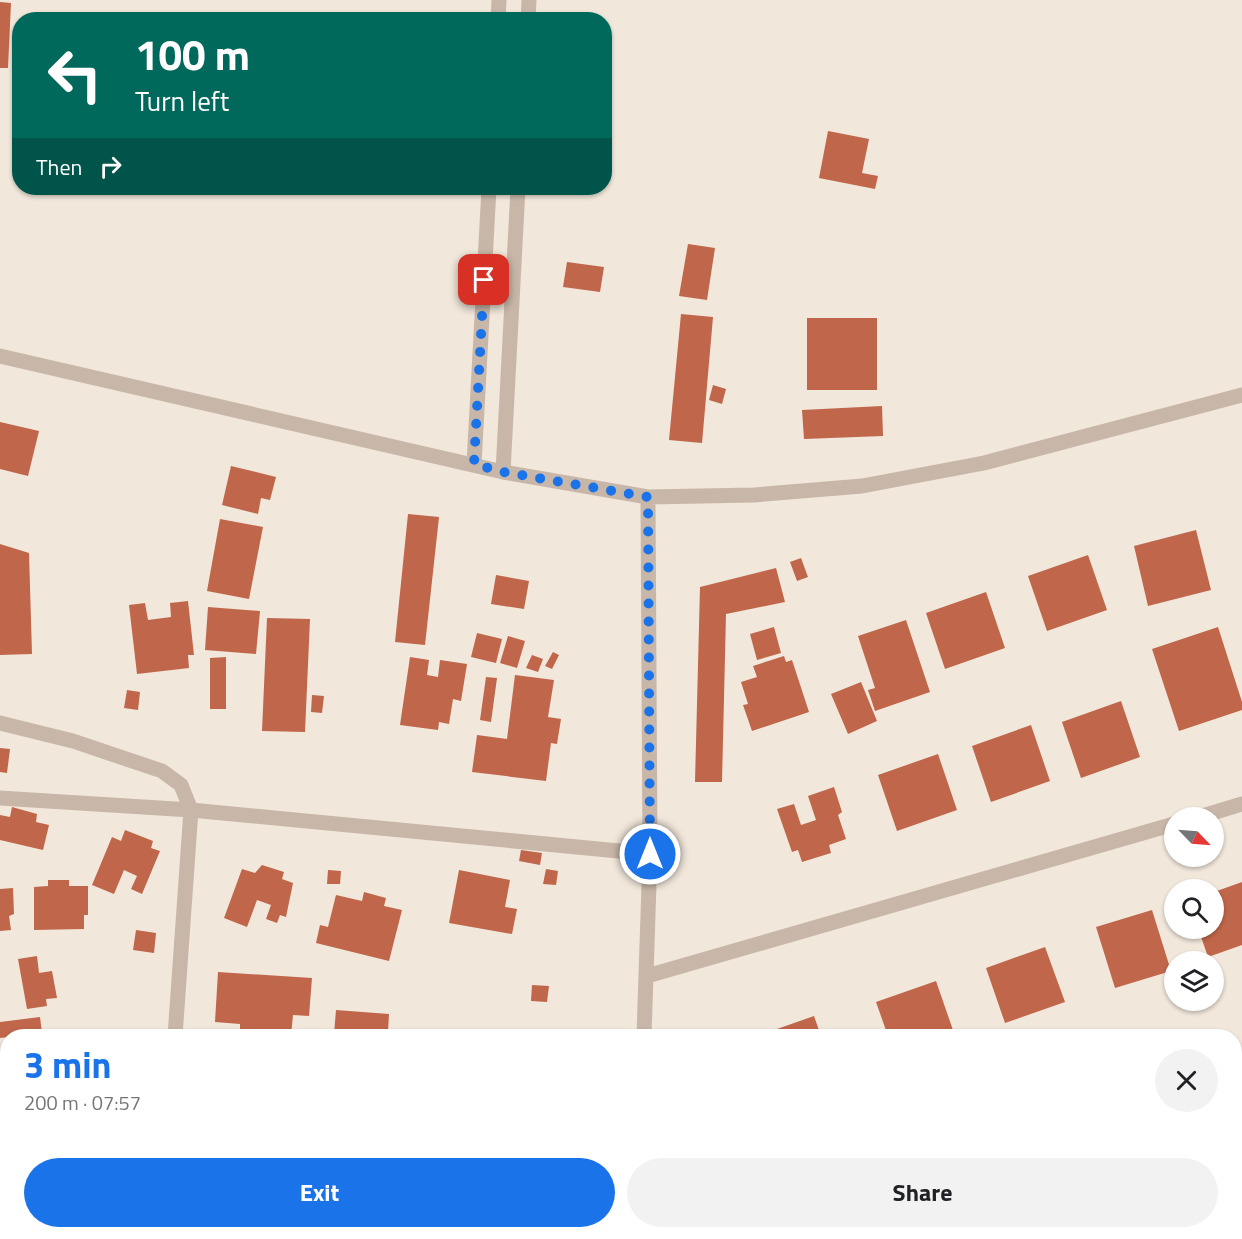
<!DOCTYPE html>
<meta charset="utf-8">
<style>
:root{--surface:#fff;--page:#f2f2f2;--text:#202124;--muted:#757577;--accent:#1a73e8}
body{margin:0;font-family:"Titillium Web",sans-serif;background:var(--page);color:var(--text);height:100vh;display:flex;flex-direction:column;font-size:22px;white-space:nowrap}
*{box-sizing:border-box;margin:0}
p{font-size:20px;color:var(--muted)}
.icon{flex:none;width:33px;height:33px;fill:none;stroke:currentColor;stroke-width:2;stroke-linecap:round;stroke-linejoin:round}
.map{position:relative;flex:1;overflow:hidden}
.sheet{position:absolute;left:0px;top:1029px;width:1242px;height:210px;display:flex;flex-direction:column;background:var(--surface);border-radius:24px 24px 0 0;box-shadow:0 2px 4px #0004}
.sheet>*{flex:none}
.top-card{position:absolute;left:12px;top:12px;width:600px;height:183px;border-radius:24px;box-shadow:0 2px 4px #0004;background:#00695c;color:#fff;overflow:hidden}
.needle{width:39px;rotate:115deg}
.fabs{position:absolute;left:1164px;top:807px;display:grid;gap:12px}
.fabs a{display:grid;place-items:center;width:60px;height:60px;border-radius:50%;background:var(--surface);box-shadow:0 2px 4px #0004;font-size:30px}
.pin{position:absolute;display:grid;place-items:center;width:51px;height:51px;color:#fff;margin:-26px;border-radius:12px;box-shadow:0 3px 9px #0006}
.me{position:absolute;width:66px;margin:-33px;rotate:0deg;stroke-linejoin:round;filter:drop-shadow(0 0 4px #0008)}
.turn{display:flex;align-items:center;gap:21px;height:126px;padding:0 24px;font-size:27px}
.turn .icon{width:78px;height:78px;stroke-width:2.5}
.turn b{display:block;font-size:42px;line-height:51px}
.then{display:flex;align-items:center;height:57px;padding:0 24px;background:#0003;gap:12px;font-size:22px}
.round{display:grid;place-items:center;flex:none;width:63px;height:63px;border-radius:32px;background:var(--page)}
.overview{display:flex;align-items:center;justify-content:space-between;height:102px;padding:0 24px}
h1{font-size:36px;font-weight:700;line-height:45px;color:var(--accent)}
.primary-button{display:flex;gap:12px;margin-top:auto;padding:12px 24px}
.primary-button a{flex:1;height:69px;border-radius:36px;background:var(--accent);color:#fff;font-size:24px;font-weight:700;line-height:69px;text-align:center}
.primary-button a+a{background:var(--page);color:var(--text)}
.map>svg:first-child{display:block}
.building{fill:#c0664a}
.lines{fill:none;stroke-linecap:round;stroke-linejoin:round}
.street{stroke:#c8b7a8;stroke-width:15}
.route{stroke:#1a73e8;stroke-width:10;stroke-dasharray:0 18}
</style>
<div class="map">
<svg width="1242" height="1239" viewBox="0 0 1242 1239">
<rect width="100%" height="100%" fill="#f1e7db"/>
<!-- building -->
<path class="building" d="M0,2L11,3L8,68H0Z
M828,131L869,139L862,173L878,176L875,189L819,178Z
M688,244L715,248L707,300L679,296Z
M567,262L604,267L600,292L563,287Z
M681,314L713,317L702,443L669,440Z
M807,318H877V390H807Z
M713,385L726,389L722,404L709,400Z
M882,406L883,436L804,439L802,410Z
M0,422L39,431L28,476L0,469Z
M231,466L276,477L270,500L261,498L258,514L222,505Z
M408,514L439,517L425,645L395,642Z
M220,519L263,527L249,599L207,591Z
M1196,530L1211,590L1148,606L1134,546Z
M0,544L29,553L32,654L0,655Z
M1088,555L1107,610L1047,631L1028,576Z
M801,558L808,577L797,581L790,562Z
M776,568L785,602L726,614L722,782H695L700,587Z
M496,575L529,581L524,609L491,604Z
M986,592L1005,648L945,669L926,613Z
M188,601L194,655H188L189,668L137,674L129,605L145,603L148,620L171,617L170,603Z
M208,607L260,611L256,654L205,650Z
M267,618L310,619L305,732L262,731Z
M906,620L930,692L875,711L868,690L875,688L858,636Z
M774,627L781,653L757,660L750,634Z
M1218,627L1242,702V710L1179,731L1152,649Z
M477,633L502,639L496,663L471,657Z
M508,636L525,641L517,668L500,663Z
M553,652L559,655L552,669L545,666Z
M532,655L543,659L538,672L526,668Z
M784,656L786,662L792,660L809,712L752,731L743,705L748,704L741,682L757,677L753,666Z
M226,657V709H210V658Z
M410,657L429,660L427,675L438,677L440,660L467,664L461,701L453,699L449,724L439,722L438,730L400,725Z
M515,675L554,680L548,717L561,719L557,744L551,743L546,781L472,772L477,735L507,739Z
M486,677L497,678L491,722L480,720Z
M861,682L877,721L848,734L831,694Z
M127,690L140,692L138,710L124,708Z
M312,695L324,696L322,713L311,712Z
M1121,701L1140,757L1081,778L1062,722Z
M1031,725L1050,781L991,802L972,746Z
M0,748L10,749L7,773L0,772Z
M938,754L957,810L897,831L878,775Z
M834,787L842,812L838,815L846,839L829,845L831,853L802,862L798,850L792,852L777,809L794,804L801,825L816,820L808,796Z
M12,807L37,814L36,822L49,825L43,850L0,840V815L10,817Z
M125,830L153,841L151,848L160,851L142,894L131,889L137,876L124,870L114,894L92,885L112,837L121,841Z
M521,850L542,853L540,865L519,861Z
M262,865L284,872L282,879L293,883L286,917L280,915L277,923L266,919L271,905L257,900L247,927L224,918L242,869L255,873Z
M546,869L558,871L556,885L543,884Z
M328,870L341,871L340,884H327Z
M459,870L510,880L505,907L517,909L512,934L449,923Z
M48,880H69V886H88V915H84V929L34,930V887L48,886Z
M1242,882V945L1208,957L1198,928H1214V892Z
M13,888L14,914L9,916L11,930L0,931V889Z
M364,892L386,898L384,906L402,910L389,961L316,943L320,925L328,927L336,895L362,901Z
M1152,910L1171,971L1115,988L1096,927Z
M136,930L156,933L154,953L133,950Z
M1045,947L1065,1002L1005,1023L986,968Z
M37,956L39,973L52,971L57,998L46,999L47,1006L27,1009L18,959Z
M218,972L312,978L309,1016L293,1015L291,1036H240V1024L215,1022Z
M936,981L955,1036H888L876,1002Z
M532,985L549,986L547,1002L531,1001Z
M336,1010L389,1014L388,1032L403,1033V1036L334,1034Z
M814,1016L821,1036H757Z
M40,1017L42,1033L0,1038V1022Z
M8,1063V1088H5L2,1064Z
M1242,1067V1102L1234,1082V1069Z
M329,1232H380V1239H328Z
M838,1232H879L881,1239H841Z"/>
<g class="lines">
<!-- street -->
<path class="street" d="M498,20L499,0
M528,20L529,0
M0,356L503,472L648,497L754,495L862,486L984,463L1242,395
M474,464L489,188
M503,472L518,188
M0,723L73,741L162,771L181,785L191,810L175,1036
M0,798L191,810L650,854
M1196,818L1242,804
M647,976L1174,824
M644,1036L650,854L648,497
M1234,1223L1242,1221
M160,1239L161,1232
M633,1239V1232
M1192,1239L1212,1232"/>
</g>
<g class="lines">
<!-- route -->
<path class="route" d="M484,280L474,464L503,472L648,497L650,854"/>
</g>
</svg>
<div class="fabs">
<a><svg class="needle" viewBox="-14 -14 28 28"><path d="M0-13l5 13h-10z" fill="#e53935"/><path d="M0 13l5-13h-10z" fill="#757577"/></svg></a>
<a><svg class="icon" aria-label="search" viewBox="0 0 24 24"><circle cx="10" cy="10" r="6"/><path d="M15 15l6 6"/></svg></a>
<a><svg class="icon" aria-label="layers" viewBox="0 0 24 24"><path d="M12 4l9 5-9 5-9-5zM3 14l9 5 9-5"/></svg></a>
</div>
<div class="pin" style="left:484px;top:280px;background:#d93025"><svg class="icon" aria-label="arrive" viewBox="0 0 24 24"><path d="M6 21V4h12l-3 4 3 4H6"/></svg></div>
<svg class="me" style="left:650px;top:854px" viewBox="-20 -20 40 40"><circle r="17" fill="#1a73e8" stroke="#fff" stroke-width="3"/><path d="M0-11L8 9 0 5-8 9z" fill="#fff"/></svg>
<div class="top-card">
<div class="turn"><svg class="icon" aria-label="left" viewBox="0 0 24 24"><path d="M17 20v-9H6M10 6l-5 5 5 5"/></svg><div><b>100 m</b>Turn left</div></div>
<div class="then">Then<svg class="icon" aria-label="right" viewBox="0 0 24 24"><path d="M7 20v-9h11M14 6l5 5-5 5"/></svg></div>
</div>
<section class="sheet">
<div class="overview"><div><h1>3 min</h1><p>200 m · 07:57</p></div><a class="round"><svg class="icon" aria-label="close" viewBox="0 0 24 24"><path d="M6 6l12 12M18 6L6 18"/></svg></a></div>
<div class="primary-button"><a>Exit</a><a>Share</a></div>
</section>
</div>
